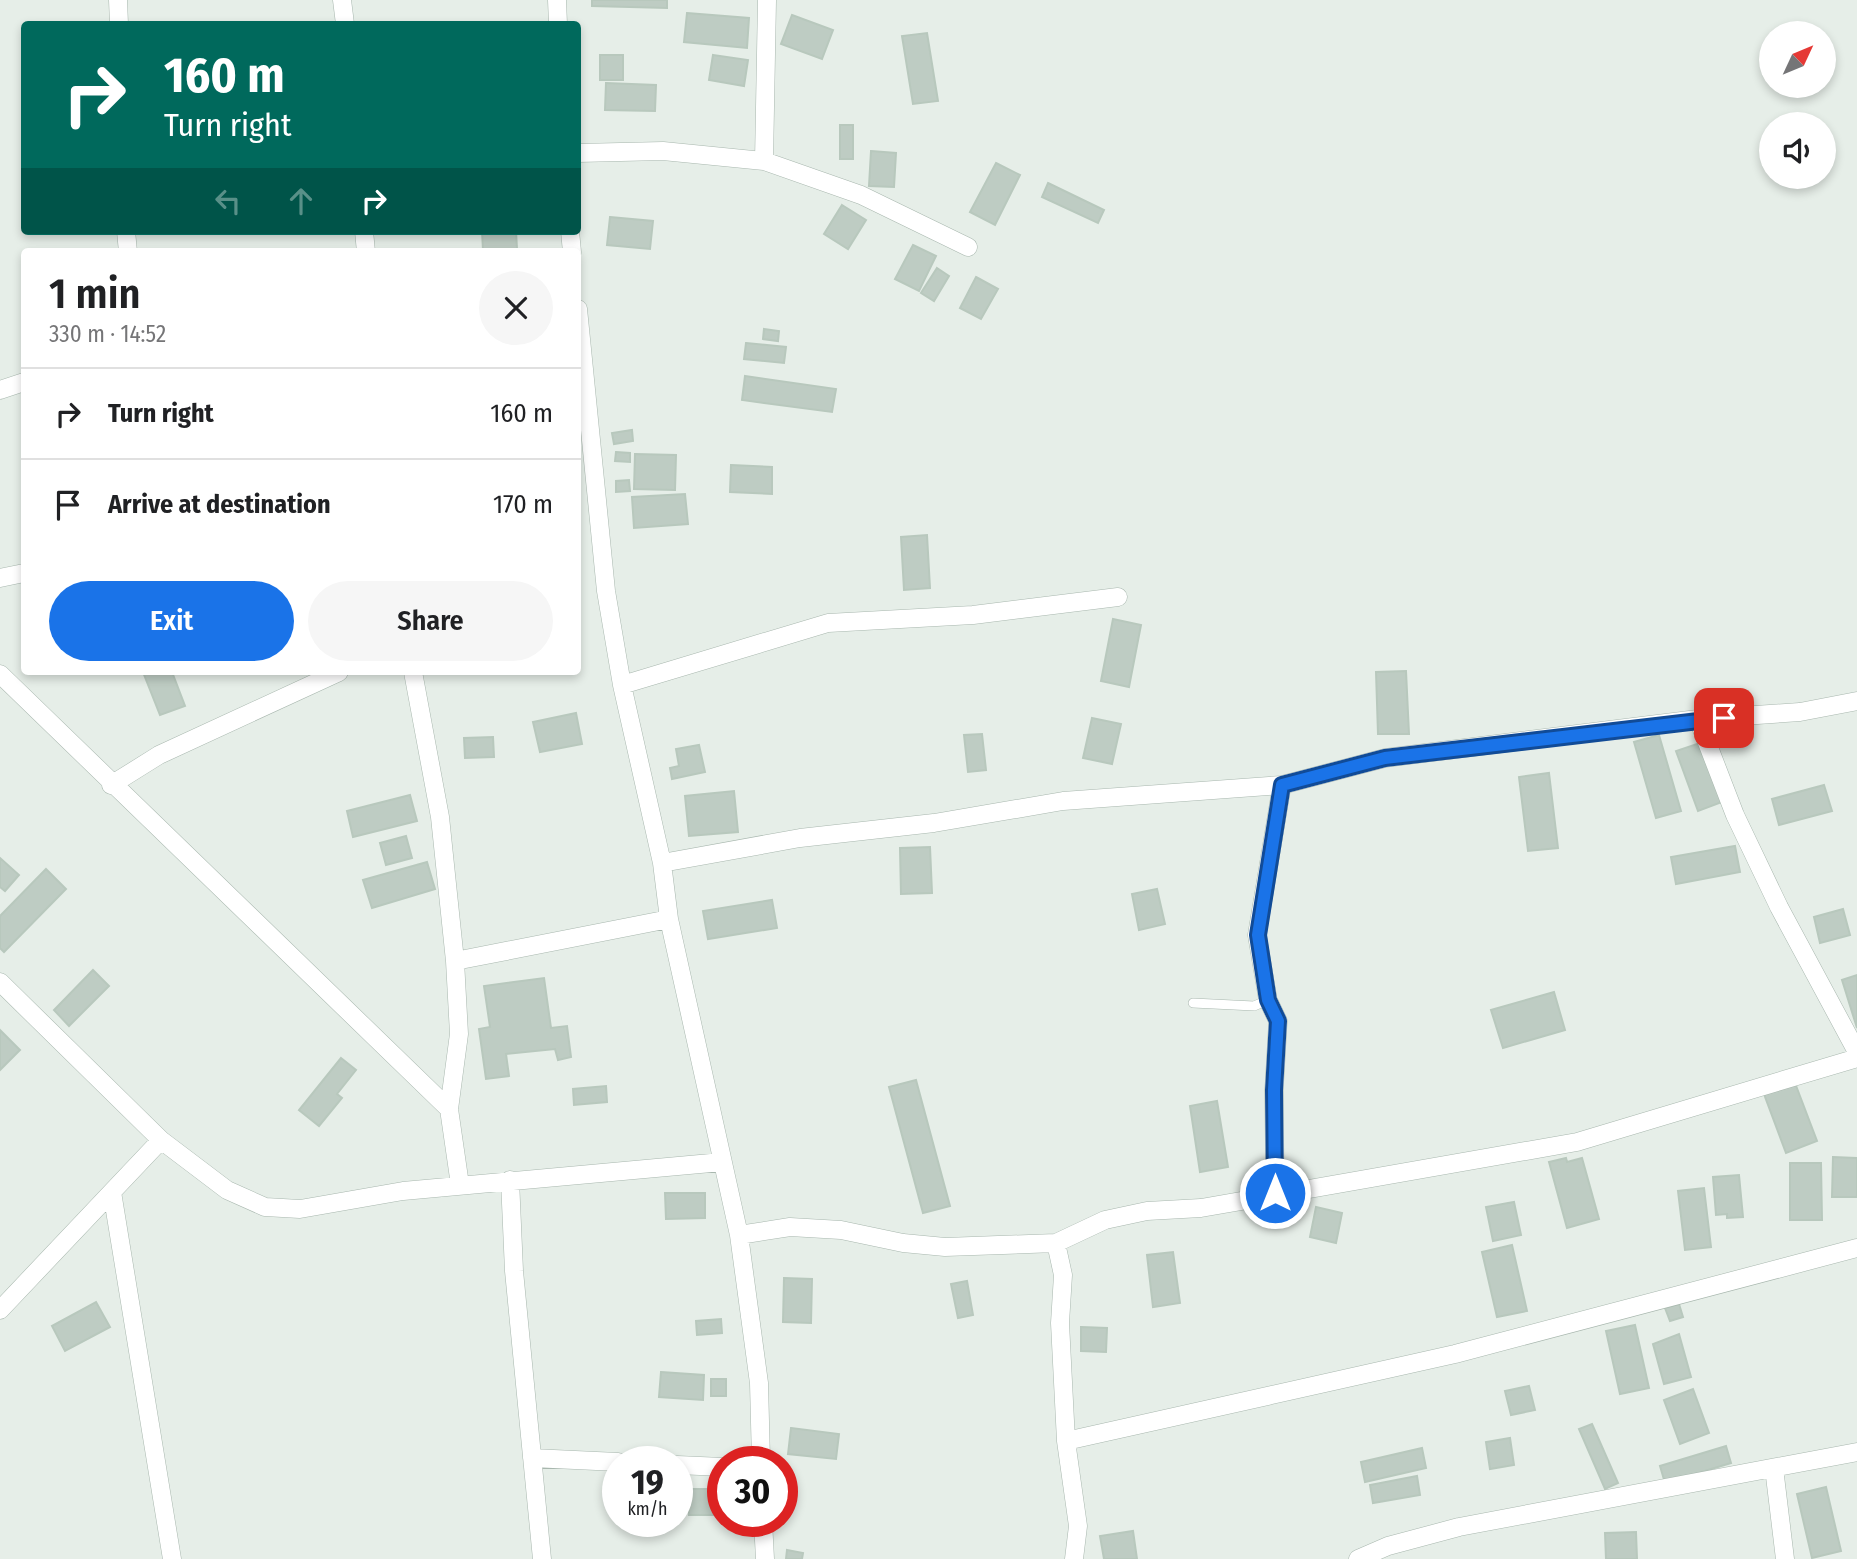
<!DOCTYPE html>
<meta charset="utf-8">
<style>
:root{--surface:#fff;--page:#f6f6f6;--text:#202124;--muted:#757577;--line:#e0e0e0;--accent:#1a73e8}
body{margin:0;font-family:"Fira Sans Condensed",sans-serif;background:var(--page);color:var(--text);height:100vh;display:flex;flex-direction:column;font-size:26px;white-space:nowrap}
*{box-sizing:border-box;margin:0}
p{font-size:23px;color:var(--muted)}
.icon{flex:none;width:38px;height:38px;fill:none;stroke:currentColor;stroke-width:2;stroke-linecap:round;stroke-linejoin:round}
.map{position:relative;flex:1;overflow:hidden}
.drawer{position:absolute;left:21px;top:248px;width:560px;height:427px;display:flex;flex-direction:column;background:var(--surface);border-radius:7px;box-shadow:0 4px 10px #0003}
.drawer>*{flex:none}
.top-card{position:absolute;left:21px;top:21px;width:560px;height:214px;border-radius:7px;box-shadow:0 4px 10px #0003;background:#00695c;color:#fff;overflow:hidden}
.needle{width:46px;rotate:46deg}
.controls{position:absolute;left:1759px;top:21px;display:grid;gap:14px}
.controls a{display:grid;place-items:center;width:77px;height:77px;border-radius:50%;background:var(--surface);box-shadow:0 4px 10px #0003;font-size:35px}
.speed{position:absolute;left:602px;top:1446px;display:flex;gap:14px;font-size:35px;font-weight:700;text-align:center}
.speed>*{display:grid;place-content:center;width:91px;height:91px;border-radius:50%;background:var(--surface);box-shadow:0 4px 10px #0003;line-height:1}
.speed small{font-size:18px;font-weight:400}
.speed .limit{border:10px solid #d22;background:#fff;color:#111}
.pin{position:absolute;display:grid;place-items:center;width:60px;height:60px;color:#fff;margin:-30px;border-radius:14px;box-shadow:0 4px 10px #0006}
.me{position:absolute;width:77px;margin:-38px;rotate:0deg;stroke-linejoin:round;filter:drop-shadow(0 0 5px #0008)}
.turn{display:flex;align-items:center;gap:24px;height:147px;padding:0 28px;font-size:32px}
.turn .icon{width:91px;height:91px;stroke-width:2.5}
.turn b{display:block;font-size:49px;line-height:60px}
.lanes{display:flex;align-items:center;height:66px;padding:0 28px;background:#0003;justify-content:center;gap:35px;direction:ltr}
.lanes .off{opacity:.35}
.round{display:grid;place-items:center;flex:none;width:74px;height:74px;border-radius:37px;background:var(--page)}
.overview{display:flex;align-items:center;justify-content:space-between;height:119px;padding:0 28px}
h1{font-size:42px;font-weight:600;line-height:52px}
.cta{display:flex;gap:14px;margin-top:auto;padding:14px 28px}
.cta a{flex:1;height:80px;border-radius:42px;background:var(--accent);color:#fff;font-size:28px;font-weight:600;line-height:80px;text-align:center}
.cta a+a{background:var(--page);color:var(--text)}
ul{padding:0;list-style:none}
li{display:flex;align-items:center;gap:21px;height:91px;padding:0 28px;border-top:2px solid var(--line)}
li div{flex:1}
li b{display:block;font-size:26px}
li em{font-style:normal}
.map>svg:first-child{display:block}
.building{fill:#beccc3;stroke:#b8c8bd;stroke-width:2}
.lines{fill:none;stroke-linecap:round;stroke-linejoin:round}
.lane-casing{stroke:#a8b7ae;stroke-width:10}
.street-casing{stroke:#a8b7ae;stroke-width:19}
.lane{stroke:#fff;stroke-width:9}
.street{stroke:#fff;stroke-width:18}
.route-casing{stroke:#114b97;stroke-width:18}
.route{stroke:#1a73e8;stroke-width:12}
</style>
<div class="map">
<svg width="1857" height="1559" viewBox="0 0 1857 1559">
<rect width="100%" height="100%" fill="#e6eee8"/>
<!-- building -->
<path class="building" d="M592,0H667V8L592,6Z
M687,13L749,18L747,48L684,42Z
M792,15L833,30L822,59L781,44Z
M927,33L938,101L913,104L902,36Z
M600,55H623V80H600Z
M713,55L748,60L744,86L709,80Z
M606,83L656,85L655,111L605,110Z
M840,125H853V159H840Z
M871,151L896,153L894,187L869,186Z
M996,163L1020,175L995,225L970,212Z
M1048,183L1104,210L1098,223L1042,197Z
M842,205L866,220L848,249L824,234Z
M610,217L653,221L650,249L607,245Z
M482,231H516L517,249L483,250Z
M913,245L936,256L919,291L895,279Z
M937,268L949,276L934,301L921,293Z
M976,277L998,289L981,319L960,308Z
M764,329L779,331L778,341L763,339Z
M746,343L786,347L784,363L744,359Z
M745,376L836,389L832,412L742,400Z
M632,430L633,441L614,444L612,433Z
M616,452L630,453V462L615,461Z
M635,454L676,455L675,490L634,489Z
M731,465L772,467V494L730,492Z
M629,480L630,491L616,492V481Z
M685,494L688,524L634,528L632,497Z
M927,535L930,588L904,590L901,537Z
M1113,619L1141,625L1129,687L1101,681Z
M1406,671L1409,734H1378L1376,672Z
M143,672H172L185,706L160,715Z
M576,713L582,744L540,752L533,722Z
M1092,718L1121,724L1112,764L1083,758Z
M982,734L986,770L968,772L964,735Z
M1659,735L1681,811L1656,818L1634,742Z
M493,737L494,757L465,758L464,738Z
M1700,743L1722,802L1698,811L1676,751Z
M699,745L705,772L672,779L670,768L679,766L676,749Z
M1549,773L1558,848L1528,851L1519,777Z
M1824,785L1832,811L1779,825L1772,799Z
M734,791L738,832L689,836L685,796Z
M410,795L417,821L353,837L347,811Z
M406,836L412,858L386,865L380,843Z
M1735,846L1740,872L1676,884L1671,857Z
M930,847L932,893L901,894L900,848Z
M0,858L19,875L5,891L0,887Z
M427,862L435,889L372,908L363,880Z
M46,869L66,889L4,952L0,948V916Z
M1157,889L1165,924L1139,930L1132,894Z
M772,900L777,928L708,939L703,911Z
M1843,909L1850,935L1820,943L1814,917Z
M93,970L109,986L69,1026L54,1010Z
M1857,975V1028L1842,980Z
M544,978L551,1028L567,1026L571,1057L558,1060L555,1049L506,1054L509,1076L486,1079L479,1029L490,1027L484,986Z
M1554,992L1565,1030L1503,1048L1491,1010Z
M0,1030L20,1050L0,1070Z
M341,1058L356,1070L337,1094L342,1098L319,1126L299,1110Z
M916,1080L950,1206L923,1213L889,1087Z
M1795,1083L1817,1141L1786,1153L1764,1094Z
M606,1086L607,1102L574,1105L573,1089Z
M1217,1101L1228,1167L1200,1172L1190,1106Z
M1833,1157L1857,1158V1197H1832Z
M1566,1158L1567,1162L1582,1158L1599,1219L1567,1228L1549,1162Z
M1790,1163H1821L1822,1220H1790Z
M1739,1175L1743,1217L1727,1218V1214L1716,1215L1713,1177Z
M1704,1188L1711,1247L1685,1250L1678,1191Z
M665,1193H705V1218L666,1219Z
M1514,1202L1521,1235L1493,1241L1486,1207Z
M1316,1207L1342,1213L1336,1243L1310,1237Z
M1512,1245L1527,1311L1497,1317L1482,1252Z
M1173,1252L1180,1303L1153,1307L1147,1255Z
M784,1278L812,1279L811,1323L783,1322Z
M967,1281L973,1315L958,1318L951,1284Z
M96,1302L110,1327L65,1351L52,1326Z
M1679,1304L1683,1317L1670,1321L1665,1308Z
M721,1319L722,1333L697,1335L696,1321Z
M1635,1325L1649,1388L1620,1394L1606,1331Z
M1081,1327L1107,1328L1106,1352L1081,1351Z
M1679,1334L1691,1377L1664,1384L1653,1344Z
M661,1372L704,1375L703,1400L659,1397Z
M711,1379H726V1396H711Z
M1529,1386L1535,1410L1511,1415L1505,1391Z
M1693,1389L1709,1433L1680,1444L1664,1400Z
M1592,1424L1618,1483L1605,1489L1579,1429Z
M791,1428L839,1434L836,1459L788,1454Z
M1510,1438L1514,1465L1490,1469L1486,1442Z
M1726,1446L1731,1463L1665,1483L1660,1466Z
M1422,1448L1426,1468L1365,1482L1361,1462Z
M1417,1476L1420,1495L1373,1503L1370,1485Z
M1826,1487L1841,1551L1812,1558L1797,1494Z
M689,1489H718V1515H689Z
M1133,1531L1137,1559H1104L1100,1536Z
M1636,1532L1637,1559H1606L1605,1533Z
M787,1550L803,1553L802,1559H786Z"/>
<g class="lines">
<defs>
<path id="lane" d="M1193,1003L1254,1006L1268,1000"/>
<path id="street" d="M118,0L119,24
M342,0L345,24
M557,0L558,24
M578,153L663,151L764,161L861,195L968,247
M764,161L767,0
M126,231L128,252
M364,231L366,252
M570,231L572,252
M578,309L606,591L622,685L662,863L669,919L739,1235L759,1383L761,1461
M0,390L24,382
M0,578L24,573
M413,672L440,817L455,961L459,1034L449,1109
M0,674L449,1109L460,1185
M622,685L828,623L973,615L1118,597
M1698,719L1735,815L1779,907L1857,1052
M111,785L159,755L339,672
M662,863L800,838L934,823L1063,801L1282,785L1385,758L1698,719L1800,712L1857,701
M455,961L669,919
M0,982L161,1140L227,1190L265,1207L300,1209L403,1191L722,1162
M510,1180L514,1271L542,1559
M112,1192L172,1559
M1275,1193L1274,1090L1278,1021L1268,1000L1257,935L1282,785
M739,1235L790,1227L841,1230L903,1243L945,1247L1056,1243L1105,1220L1147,1211L1201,1208L1577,1142L1857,1058
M1056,1243L1063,1275L1060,1323L1066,1441L1078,1526L1074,1559
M0,1310L161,1140
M1066,1441L1455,1354L1857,1248
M532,1458L618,1462
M677,1465L723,1467
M1774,1468L1785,1559
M763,1521L765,1559
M1358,1559L1388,1546L1459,1527L1857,1452"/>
</defs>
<!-- lane casing -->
<use href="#lane" class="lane-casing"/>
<!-- street casing -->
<use href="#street" class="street-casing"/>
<!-- lane -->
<use href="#lane" class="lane"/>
<!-- street -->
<use href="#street" class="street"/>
</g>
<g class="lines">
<defs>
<path id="route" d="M1275,1193L1274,1090L1278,1021L1268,1000L1258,935L1282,785L1385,758L1724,718"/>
</defs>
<!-- route casing -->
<use href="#route" class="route-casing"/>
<!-- route -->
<use href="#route" class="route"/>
</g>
</svg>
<div class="controls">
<a><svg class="needle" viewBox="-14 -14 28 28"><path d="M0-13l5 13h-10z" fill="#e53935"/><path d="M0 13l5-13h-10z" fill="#757577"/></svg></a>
<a><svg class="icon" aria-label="sound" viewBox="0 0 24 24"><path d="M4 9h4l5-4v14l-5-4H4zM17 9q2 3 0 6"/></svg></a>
</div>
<div class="speed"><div>19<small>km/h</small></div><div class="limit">30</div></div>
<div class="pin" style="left:1724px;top:718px;background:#d93025"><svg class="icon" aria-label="arrive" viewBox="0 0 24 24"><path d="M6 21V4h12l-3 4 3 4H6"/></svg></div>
<svg class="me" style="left:1275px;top:1193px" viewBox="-20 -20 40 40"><circle r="17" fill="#1a73e8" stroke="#fff" stroke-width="3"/><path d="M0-11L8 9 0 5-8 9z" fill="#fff"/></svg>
<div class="top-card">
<div class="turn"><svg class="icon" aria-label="right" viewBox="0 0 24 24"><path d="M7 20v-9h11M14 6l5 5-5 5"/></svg><div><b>160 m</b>Turn right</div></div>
<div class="lanes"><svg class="icon off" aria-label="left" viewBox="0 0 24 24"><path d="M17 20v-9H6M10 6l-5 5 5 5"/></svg><svg class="icon off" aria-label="ahead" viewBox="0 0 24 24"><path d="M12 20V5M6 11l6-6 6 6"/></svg><svg class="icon" aria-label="right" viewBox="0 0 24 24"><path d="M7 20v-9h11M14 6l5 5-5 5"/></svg></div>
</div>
<section class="drawer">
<div class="overview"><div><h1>1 min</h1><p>330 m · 14:52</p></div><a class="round"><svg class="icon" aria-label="close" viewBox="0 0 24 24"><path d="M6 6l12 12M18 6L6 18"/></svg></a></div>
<ul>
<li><svg class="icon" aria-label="right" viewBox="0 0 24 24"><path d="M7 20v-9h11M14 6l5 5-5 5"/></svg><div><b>Turn right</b></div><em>160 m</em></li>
<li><svg class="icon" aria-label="arrive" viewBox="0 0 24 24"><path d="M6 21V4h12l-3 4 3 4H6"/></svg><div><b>Arrive at destination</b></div><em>170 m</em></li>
</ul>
<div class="cta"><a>Exit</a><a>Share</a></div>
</section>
</div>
